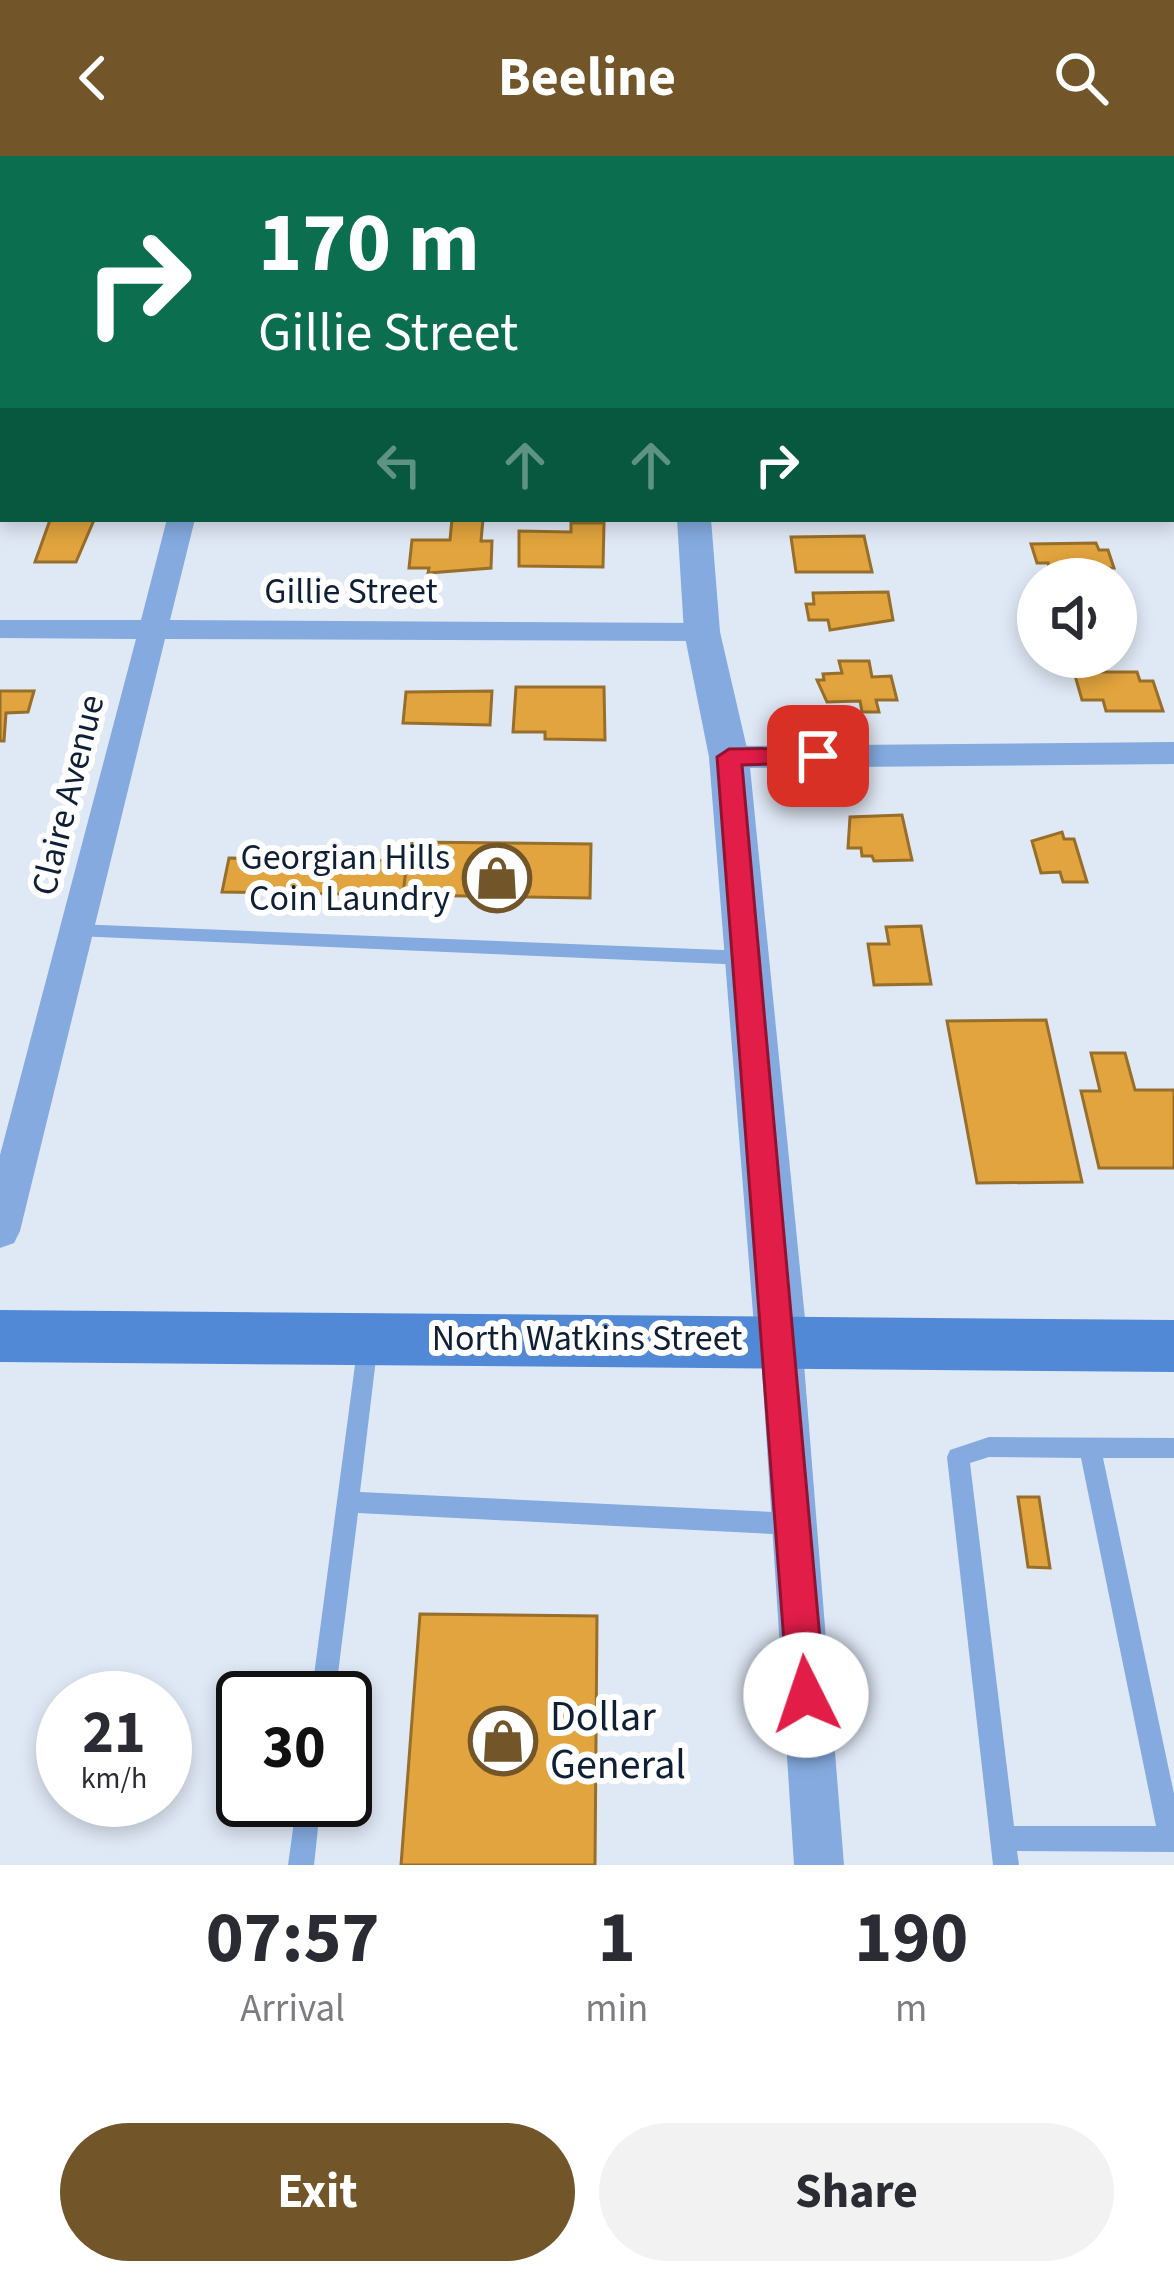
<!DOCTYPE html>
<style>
:root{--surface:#fff;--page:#f2f2f3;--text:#2b2b33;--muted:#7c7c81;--accent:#725529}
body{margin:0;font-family:"Source Sans 3",sans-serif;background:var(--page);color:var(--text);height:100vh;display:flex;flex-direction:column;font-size:45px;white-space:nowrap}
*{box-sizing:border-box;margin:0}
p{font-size:39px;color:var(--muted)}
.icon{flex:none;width:66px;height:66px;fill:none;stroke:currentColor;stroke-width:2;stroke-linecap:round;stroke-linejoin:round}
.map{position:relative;height:1709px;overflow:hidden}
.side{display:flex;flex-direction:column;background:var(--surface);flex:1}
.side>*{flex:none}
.top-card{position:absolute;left:0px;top:0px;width:1176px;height:366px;box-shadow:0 6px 18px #0003;background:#0b6e4f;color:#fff;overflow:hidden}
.fabs{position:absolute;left:1017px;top:402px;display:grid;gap:24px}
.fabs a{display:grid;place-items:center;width:120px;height:120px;border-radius:50%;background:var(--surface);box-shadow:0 6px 18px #0003;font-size:60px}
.speed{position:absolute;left:36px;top:1515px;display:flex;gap:24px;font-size:60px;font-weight:700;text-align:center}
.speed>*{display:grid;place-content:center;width:156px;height:156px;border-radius:50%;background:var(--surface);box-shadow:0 6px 18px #0003;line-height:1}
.speed small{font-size:30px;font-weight:400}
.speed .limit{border:6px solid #111;border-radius:18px;background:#fff;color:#111}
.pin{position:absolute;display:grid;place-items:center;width:102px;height:102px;color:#fff;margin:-51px;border-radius:24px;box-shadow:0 6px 18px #0006}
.me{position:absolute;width:132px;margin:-66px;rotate:356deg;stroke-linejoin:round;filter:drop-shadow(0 0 9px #0008)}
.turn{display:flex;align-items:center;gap:42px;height:252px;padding:0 60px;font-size:54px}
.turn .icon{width:156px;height:156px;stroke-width:2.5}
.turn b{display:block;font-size:84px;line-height:102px}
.lanes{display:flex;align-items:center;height:114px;padding:0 60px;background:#0003;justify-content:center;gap:60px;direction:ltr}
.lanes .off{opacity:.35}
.eta{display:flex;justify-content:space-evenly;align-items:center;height:204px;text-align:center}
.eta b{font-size:72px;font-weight:700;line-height:84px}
.button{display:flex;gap:24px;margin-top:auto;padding:24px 60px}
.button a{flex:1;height:138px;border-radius:72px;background:var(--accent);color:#fff;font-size:48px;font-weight:700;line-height:138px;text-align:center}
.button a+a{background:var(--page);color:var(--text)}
header{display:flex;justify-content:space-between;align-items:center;height:156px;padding:0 60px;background:var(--accent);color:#fff;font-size:54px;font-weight:700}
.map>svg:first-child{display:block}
.building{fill:#e1a43e;stroke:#976e2a;stroke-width:3}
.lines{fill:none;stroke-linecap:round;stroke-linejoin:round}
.service{fill:#84aadf;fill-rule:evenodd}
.minor{fill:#84aadf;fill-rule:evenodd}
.tertiary{fill:#84aadf;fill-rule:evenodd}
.secondary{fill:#5189d7;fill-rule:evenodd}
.route{fill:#e11d48;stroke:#92132f;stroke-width:3}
.labels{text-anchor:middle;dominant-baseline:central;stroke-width:12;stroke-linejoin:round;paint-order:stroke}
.street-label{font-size:36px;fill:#0e1f36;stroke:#fff}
.poi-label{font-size:36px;fill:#0e1f36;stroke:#fff;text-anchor:end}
.near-poi-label{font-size:42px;fill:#0e1f36;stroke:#fff;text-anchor:start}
</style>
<header><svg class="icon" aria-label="back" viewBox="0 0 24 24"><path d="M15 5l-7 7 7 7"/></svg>Beeline<svg class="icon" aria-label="search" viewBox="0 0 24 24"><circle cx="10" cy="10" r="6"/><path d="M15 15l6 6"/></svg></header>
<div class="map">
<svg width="1174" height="1709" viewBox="0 0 1174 1709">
<rect width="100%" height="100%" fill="#dfe8f5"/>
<!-- building -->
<path class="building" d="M452,363H483L481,385H492L491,412L428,417L429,412H409L412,384H450Z
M50,364H94L76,406H35Z
M571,367H604L603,411L519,410V375L571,376Z
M864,380L872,416H796L791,381Z
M1096,387L1099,394H1108L1114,412L1050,413L1048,407H1037L1031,388Z
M888,436L893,464L830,474L828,464H809L806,448H814L813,437Z
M839,505H869L872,521L891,520L897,544H876L879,556H862L860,545L827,546L817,524H824L823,518L842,517Z
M1074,516H1137L1140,525H1153L1163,555H1106L1103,544H1082Z
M516,531H604L605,584L545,583V576H513Z
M0,535H34L28,556L6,557L4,585H0Z
M492,535L490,569L403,567L406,536Z
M902,659L912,704L874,705L872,700H862L861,692H848L850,661Z
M1062,676L1064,683H1074L1087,726H1063L1060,716L1041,717L1032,685Z
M409,686L591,688L590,742L403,739Z
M229,702L407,705L403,739L222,736Z
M921,770L931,828L874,829L868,788H889L886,771Z
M1046,864L1082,1026L977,1027L947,865Z
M1091,897H1125L1135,934H1174V1012H1099L1081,935H1100Z
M1018,1341H1039L1050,1412L1028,1411Z
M420,1458L597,1460L595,1709H401Z"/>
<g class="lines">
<!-- service -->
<path class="service" d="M75,768L747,795L756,802L747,809L75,780L66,774Z
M368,1177L375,1179L378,1186L360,1336L793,1357L801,1360L804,1368L801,1376L793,1379L358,1357L335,1542H311L358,1186L361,1179Z
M989,1281L1174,1282V1302H1103L1174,1638V1696L1017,1695L1019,1709H993L947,1301L950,1294ZM989,1301L1081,1302L1156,1670H1014L970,1307Z
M297,1644H321L314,1709H288Z"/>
<!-- minor -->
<path class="minor" d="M271,0H293L270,3Z
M1060,0H1082L1084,3H1062Z
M1173,244L1174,245V262L1173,261Z
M167,363H195L170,464L702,467L717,476L702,485L165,483L20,1075L14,1087L0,1092V999L136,483L0,482V464H141Z
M1174,586V608L729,612L713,601L729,590Z
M781,1165L796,1170L802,1183L844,1709H794L760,1183L766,1170Z"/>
<!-- tertiary -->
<path class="tertiary" d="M657,0H683V3H657Z
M677,363H711L720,476L749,601L807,1183L799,1199L781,1206L763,1199L755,1183L709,601L684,476Z"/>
<!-- secondary -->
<path class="secondary" d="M0,1154L1174,1164V1216L0,1206Z"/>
</g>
<!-- route -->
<path class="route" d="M818,592L827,594V606L742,609L825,1539L819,1552L806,1557L794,1552L788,1539L717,601L729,593Z"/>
<!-- icons -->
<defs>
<symbol id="shop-ring" viewBox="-11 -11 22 22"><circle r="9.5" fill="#fff" stroke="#725529" stroke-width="1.5"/><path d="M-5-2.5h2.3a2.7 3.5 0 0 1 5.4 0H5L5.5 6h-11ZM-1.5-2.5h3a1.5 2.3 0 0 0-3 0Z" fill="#725529"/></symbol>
</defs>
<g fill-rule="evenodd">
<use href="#shop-ring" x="459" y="684" width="76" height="76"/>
<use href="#shop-ring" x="465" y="1547" width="76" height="76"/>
</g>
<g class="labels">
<!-- street labels -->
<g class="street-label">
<text x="351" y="435">Gillie Street</text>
<text transform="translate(68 639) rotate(-76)">Claire Avenue</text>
<text x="587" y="1182">North Watkins Street</text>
</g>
<!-- poi labels -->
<g class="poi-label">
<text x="450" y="701">Georgian Hills<tspan x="450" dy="41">Coin Laundry</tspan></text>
</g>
<!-- near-poi labels -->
<g class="near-poi-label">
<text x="550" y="1561">Dollar<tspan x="550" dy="48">General</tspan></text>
</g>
</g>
</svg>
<div class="fabs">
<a><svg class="icon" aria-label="sound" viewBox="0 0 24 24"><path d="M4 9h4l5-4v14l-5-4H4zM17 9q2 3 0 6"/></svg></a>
</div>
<div class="speed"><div>21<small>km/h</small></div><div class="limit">30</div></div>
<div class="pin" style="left:818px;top:600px;background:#d93025"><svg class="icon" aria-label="arrive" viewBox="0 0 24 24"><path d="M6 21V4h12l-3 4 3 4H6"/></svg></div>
<svg class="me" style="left:806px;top:1539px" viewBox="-20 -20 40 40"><circle r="19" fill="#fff"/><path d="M0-13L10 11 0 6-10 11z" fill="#e11d48"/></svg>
<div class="top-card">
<div class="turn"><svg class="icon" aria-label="right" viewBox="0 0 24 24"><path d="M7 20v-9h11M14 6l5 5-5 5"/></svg><div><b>170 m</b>Gillie Street</div></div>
<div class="lanes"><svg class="icon off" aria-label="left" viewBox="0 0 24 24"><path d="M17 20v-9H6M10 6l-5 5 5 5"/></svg><svg class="icon off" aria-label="ahead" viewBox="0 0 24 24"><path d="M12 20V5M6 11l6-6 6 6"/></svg><svg class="icon off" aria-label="ahead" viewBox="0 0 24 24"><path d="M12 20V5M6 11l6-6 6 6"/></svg><svg class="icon" aria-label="right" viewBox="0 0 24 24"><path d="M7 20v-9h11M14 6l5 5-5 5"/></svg></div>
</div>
</div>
<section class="side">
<div class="eta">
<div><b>07:57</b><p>Arrival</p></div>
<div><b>1</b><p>min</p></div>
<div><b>190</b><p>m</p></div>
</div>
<div class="button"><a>Exit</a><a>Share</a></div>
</section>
